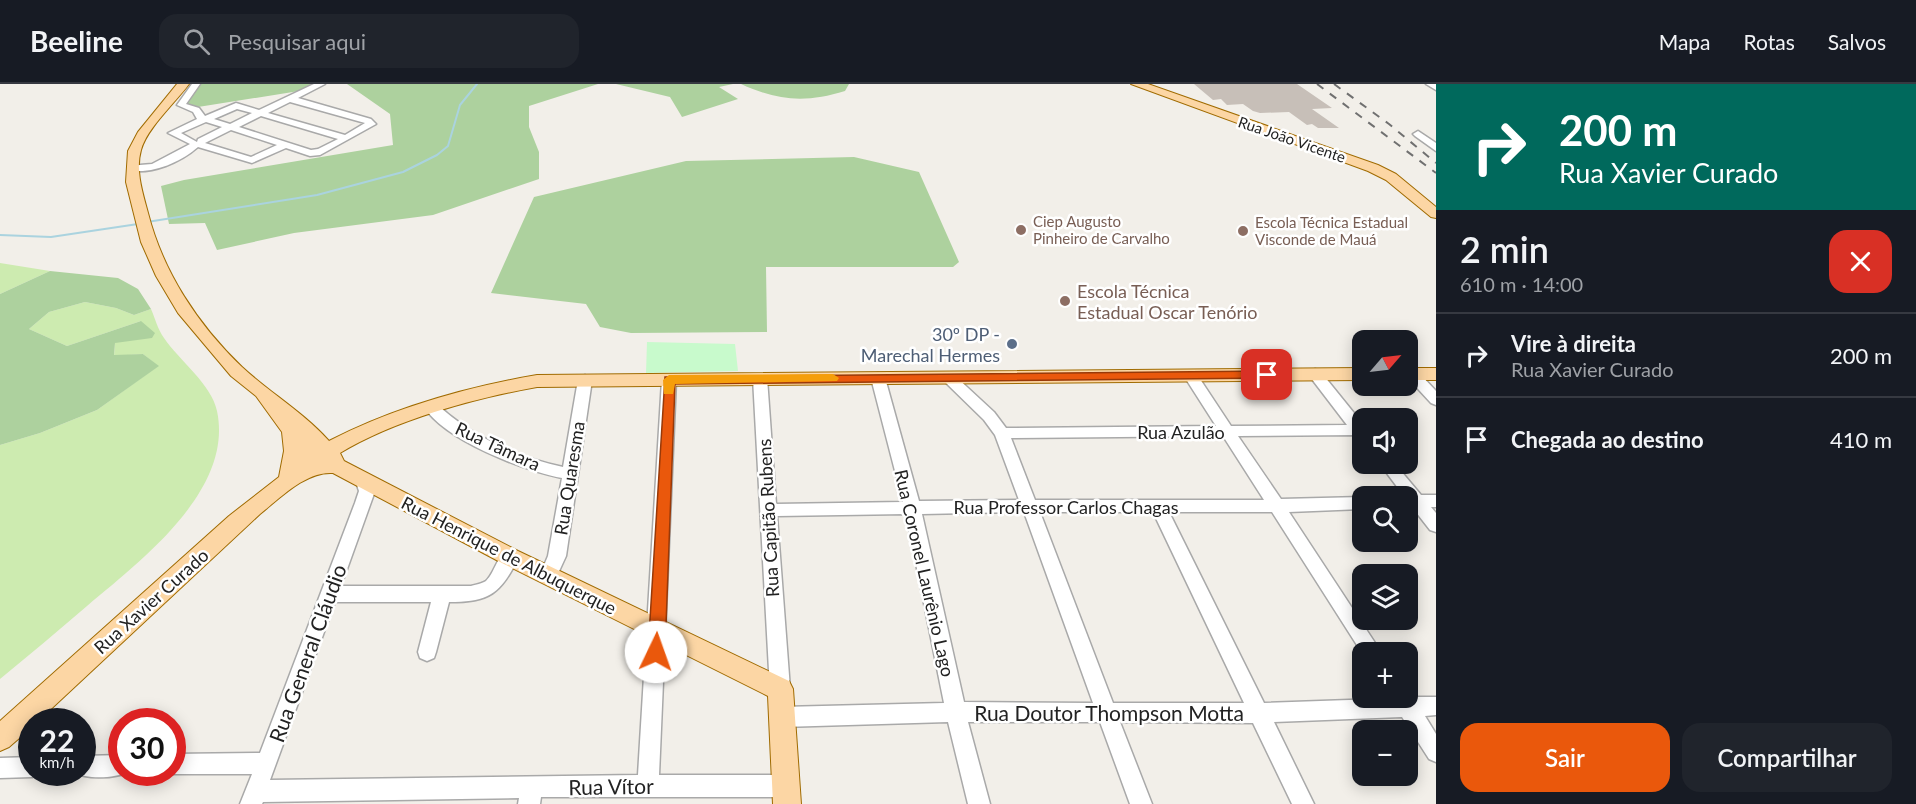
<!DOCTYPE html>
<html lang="pt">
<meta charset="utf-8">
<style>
:root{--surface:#171b24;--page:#20242c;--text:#f1f3f6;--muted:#9ea1a6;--line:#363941;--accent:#ea580c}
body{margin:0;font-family:Lato,sans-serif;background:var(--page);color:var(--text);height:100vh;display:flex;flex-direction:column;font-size:22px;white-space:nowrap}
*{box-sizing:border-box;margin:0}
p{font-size:20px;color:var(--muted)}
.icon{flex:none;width:33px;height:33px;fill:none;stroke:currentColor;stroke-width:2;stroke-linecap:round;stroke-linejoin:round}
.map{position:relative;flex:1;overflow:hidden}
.side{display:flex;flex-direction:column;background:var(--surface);width:480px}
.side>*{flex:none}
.top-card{background:#00695c;color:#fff;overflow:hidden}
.needle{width:39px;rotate:62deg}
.buttons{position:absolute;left:1352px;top:246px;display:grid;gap:12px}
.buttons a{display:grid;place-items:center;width:66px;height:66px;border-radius:12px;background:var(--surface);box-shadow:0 3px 15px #0003;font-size:30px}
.speed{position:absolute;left:18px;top:624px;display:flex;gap:12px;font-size:30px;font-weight:700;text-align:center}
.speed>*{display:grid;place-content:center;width:78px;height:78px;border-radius:50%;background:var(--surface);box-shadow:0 3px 15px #0003;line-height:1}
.speed small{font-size:15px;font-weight:400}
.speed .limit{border:9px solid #d22;background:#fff;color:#111}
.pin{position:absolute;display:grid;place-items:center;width:51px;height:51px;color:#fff;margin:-26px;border-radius:12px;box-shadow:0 3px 9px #0006}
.me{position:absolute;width:66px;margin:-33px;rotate:3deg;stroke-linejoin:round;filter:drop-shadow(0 0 4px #0008)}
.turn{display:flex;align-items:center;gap:21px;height:126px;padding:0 24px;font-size:27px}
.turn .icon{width:78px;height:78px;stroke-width:2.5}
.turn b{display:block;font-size:42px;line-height:51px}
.round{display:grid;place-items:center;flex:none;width:63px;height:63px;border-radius:18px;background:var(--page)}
.summary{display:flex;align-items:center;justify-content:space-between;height:102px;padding:0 24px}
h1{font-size:36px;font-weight:600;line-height:45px}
.action{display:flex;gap:12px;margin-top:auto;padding:12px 24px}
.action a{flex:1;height:69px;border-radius:18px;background:var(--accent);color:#fff;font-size:24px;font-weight:600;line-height:69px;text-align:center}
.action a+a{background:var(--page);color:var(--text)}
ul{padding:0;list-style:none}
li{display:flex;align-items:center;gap:18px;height:84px;padding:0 24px;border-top:2px solid var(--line)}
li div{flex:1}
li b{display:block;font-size:22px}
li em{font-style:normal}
header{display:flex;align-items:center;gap:36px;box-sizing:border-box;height:84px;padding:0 30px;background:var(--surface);border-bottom:2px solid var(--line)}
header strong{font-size:28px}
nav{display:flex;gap:33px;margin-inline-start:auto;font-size:21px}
.search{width:420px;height:54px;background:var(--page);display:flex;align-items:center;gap:15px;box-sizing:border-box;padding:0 21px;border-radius:18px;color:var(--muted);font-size:22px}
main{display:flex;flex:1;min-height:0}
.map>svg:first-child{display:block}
.grass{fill:#cdebb0}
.forest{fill:#add19e}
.park{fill:#c8facc}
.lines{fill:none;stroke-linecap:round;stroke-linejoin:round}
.stream{stroke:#aad3df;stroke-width:2}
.building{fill:#c7bfb8}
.minor-casing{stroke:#a9a9a9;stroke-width:3}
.major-casing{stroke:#a06b00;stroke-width:2}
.minor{fill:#fff;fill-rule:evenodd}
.major{fill:#fcd6a4;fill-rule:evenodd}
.rail{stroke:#707070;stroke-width:2;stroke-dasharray:8 8;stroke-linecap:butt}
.route{fill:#ea580c;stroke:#983908;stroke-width:1.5}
.slow{fill:#f59e0b}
.education-dot{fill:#8d6e63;stroke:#fff;stroke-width:2}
.service-dot{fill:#5c6f8a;stroke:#fff;stroke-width:2}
.labels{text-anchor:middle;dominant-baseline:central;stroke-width:5;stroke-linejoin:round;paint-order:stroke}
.far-street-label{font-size:15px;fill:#222;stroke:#fff}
.far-education-label{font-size:15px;fill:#785e54;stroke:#fff;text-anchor:start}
.education-label{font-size:18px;fill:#785e54;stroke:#fff;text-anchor:start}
.service-label{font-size:18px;fill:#4e5e75;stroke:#fff;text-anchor:end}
.street-label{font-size:18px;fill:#222;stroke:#fff}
.near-street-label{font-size:21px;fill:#222;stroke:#fff}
</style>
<header>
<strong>Beeline</strong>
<div class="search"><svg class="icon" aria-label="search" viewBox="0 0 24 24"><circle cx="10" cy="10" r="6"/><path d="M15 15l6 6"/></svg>Pesquisar aqui</div>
<nav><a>Mapa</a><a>Rotas</a><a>Salvos</a></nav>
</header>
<main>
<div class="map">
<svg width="1436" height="720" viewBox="0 0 1436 720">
<rect width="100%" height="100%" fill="#f2efe9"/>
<!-- grass -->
<path class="grass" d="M0,179L50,187L0,210Z
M85,218L116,224L134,231L151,225C155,234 158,246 164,254C179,276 212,301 217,327C234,407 140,477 87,522C58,547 29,571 0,595V361L40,349L97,326L158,282L143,270L114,272L115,259L141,237L67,262L29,245L49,228Z"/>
<!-- forest -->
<path class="forest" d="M201,0H312L299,7L198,23L185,20Z
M347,0H598L529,22V43L539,68V95L433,131L294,149L217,166L205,139L169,140L161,102L184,96L393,61L390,30Z
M616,0H733L719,3L738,15L682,33L670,13Z
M741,0H849L845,7C806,19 778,17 741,0Z
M854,73L919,88L959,178L953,183H766L767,248L631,249L600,243L586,220L491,209L534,113L686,77Z
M50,187L118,194L138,205L151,225L134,231L116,224L85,218L49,228L29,245L67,262L141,237L155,249L152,254L115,259L114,271L143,270L159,282L97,326L40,349L0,361V210Z"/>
<!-- park -->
<path class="park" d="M647,258L735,260L738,287L646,289Z"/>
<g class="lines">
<!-- stream -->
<path class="stream" d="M147,138L317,111L403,88L437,71L448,62L460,21L477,0
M0,151L51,153L138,140"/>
</g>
<!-- building -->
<path class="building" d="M1194,0H1297L1332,24L1312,25L1339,44H1318L1312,40L1307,41L1289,28L1260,29L1253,27L1243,20L1227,21L1221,15L1213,16Z"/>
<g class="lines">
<defs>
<path id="minor" d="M192,0H200L186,20L199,24L205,32L236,19L259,26L314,0H325L298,14L371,35L376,40L320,71L310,72L286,64L252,79L198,63C181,78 152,91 128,86V82L152,80L190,60L168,49L197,35L193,28L177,21ZM290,18L365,39L345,51L268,29ZM237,25L252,29L230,40L214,35ZM261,32L338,55L318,65L311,66L239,43ZM206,38L222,43L198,55L197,58L181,49ZM231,46L277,61L251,73L205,59Z
M1426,0H1436V6Z
M1418,47L1436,59V67L1415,52L1413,50Z
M1315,285L1320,287L1362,339V354L1356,351L1238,352L1281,415L1362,413V425L1289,428L1381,568L1362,569L1272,428H1169L1264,619L1407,614V608L1413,613H1436V631L1425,632L1436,650V678L1429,675L1402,633L1274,638L1314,720H1292L1253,639L1120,638L1152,720H1130L1100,638H968L990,720H968L948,638L782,643L775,640L772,633L775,626L782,623L944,619L906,430L777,432L790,605L787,611L780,614L773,611L770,605L753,294L755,291H765L767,294L776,420L903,418L871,294L878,289L885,294L919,417L1019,416L995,351L984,336L944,297L942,294L944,291H954L994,328L1006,344L1216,342L1184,292L1191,287L1196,289L1231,342L1347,341L1308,290ZM1223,352L1264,416H1035L1011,354ZM1024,428L1093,619L964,618L922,430ZM1040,428H1153L1244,619H1113Z
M1412,285L1417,287L1436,307V321L1431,319L1407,293V287Z
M585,291L592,296L566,472L555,496L549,498L543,496L540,491L548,472L562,394C523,386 446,357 424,323L426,319H436C468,351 519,374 563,383L578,296Z
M669,291L676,296L659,691H786L793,695L797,702L793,709L786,713H541L540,720H518L519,714L263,718L262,720H240L252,690H172L167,688H172V670L260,669L355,419L359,407L356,398L358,394H370L375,407L341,502H471C475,501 483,499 486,497C497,487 498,462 516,468L519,473C500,510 490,518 449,518L436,568L434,574L427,577L420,574L418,568L431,518H335L270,696L638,691L662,296Z
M1380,380H1395L1421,411H1436V423H1431L1436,429V448L1430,446L1412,423L1407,422V412H1404Z
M122,671V688H129C115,694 87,696 74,688H82V672Z
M32,673V688H40L39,690L32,693L0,694V674Z"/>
<path id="major" d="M177,0H189C175,19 147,44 141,66C135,87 143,110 148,129C163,188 198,241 242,283C270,309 303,328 329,357C393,324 467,303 537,291L1362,284V296L537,303C475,314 394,336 340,369L344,377L518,467L789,597L793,605L801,720H773L768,612L502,479L333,389C306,387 280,414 260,430L37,638H32V643L9,663L0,667V637L229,432L279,393L284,367L282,348L256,312L231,292L178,229L156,192L141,158L126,98L128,67L138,48Z
M1131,0H1148L1378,81L1396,90L1436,123V134L1431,133L1386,96L1368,87Z
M1407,284H1436V296H1407Z"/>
</defs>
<!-- minor casing -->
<use href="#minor" class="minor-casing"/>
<!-- major casing -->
<use href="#major" class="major-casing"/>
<!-- minor -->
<use href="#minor" class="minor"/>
<!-- major -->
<use href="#major" class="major"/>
<!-- rail -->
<path class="rail" d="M1317,0L1436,89
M1334,0L1389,40L1436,79"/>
</g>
<!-- route -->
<path class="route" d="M1267,287L1274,291L1272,294L675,300L665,568L662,574L656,576L650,574L648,568L665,293Z"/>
<!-- slow -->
<path class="slow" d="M833,290L839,294L837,297L675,300L673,310H664L663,296L669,291Z"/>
<!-- markers -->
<g class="education-dot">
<circle cx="1021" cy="146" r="6"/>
<circle cx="1243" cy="147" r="6"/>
<circle cx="1065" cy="217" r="6"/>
</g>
<circle class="service-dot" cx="1012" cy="260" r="6"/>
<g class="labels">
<!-- far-street labels -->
<g class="far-street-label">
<text transform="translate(1292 55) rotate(19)">Rua João Vicente</text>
</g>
<!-- far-education labels -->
<g class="far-education-label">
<text x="1033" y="137">Ciep Augusto<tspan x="1033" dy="17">Pinheiro de Carvalho</tspan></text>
<text x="1255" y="138">Escola Técnica Estadual<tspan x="1255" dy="17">Visconde de Mauá</tspan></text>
</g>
<!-- education labels -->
<g class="education-label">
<text x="1077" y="207">Escola Técnica<tspan x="1077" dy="21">Estadual Oscar Tenório</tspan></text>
</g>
<!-- service labels -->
<g class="service-label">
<text x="1000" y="250">30º DP -<tspan x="1000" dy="21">Marechal Hermes</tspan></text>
</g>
<!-- street labels -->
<g class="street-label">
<text x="1181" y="348">Rua Azulão</text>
<text transform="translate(498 362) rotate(25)">Rua Tâmara</text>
<text transform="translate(569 394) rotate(-81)">Rua Quaresma</text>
<text x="1066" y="423">Rua Professor Carlos Chagas</text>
<text transform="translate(768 434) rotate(-93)">Rua Capitão Rubens</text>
<text transform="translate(509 471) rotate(27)">Rua Henrique de Albuquerque</text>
<text transform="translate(925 489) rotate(77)">Rua Coronel Laurênio Lago</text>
<text transform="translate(151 517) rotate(-42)">Rua Xavier Curado</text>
</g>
<!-- near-street labels -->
<g class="near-street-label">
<text transform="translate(307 569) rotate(-70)">Rua General Cláudio</text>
<text x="1109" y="628">Rua Doutor Thompson Motta</text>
<text transform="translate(611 702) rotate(-1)">Rua Vítor</text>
</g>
</g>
</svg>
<div class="buttons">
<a><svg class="needle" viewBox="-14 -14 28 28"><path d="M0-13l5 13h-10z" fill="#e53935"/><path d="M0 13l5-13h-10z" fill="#9ea1a6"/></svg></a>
<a><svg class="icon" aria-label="sound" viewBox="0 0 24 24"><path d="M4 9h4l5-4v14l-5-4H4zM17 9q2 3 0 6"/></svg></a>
<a><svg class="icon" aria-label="search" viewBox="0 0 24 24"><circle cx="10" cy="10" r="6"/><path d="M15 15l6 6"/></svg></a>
<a><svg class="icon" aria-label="layers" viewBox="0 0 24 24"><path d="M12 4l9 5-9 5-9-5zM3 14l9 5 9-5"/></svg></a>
<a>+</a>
<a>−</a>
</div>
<div class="speed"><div>22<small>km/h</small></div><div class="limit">30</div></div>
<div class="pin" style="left:1267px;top:291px;background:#d93025"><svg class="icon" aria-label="arrive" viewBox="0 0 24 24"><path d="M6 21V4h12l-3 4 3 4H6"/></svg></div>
<svg class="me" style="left:656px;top:568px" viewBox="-20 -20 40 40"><circle r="19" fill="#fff"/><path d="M0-13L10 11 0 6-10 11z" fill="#ea580c"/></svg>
</div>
<section class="side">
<div class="top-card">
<div class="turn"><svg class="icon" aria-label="right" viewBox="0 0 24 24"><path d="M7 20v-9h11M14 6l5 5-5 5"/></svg><div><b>200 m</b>Rua Xavier Curado</div></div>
</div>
<div class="summary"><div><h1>2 min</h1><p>610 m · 14:00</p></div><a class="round" style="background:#d93025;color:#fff"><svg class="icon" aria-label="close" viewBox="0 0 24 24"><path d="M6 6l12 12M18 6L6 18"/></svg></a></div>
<ul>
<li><svg class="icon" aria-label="right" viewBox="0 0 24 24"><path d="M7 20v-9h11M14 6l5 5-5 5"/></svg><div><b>Vire à direita</b><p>Rua Xavier Curado</p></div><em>200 m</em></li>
<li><svg class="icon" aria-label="arrive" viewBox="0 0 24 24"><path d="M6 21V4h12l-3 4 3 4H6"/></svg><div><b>Chegada ao destino</b></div><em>410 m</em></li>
</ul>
<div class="action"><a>Sair</a><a>Compartilhar</a></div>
</section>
</main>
